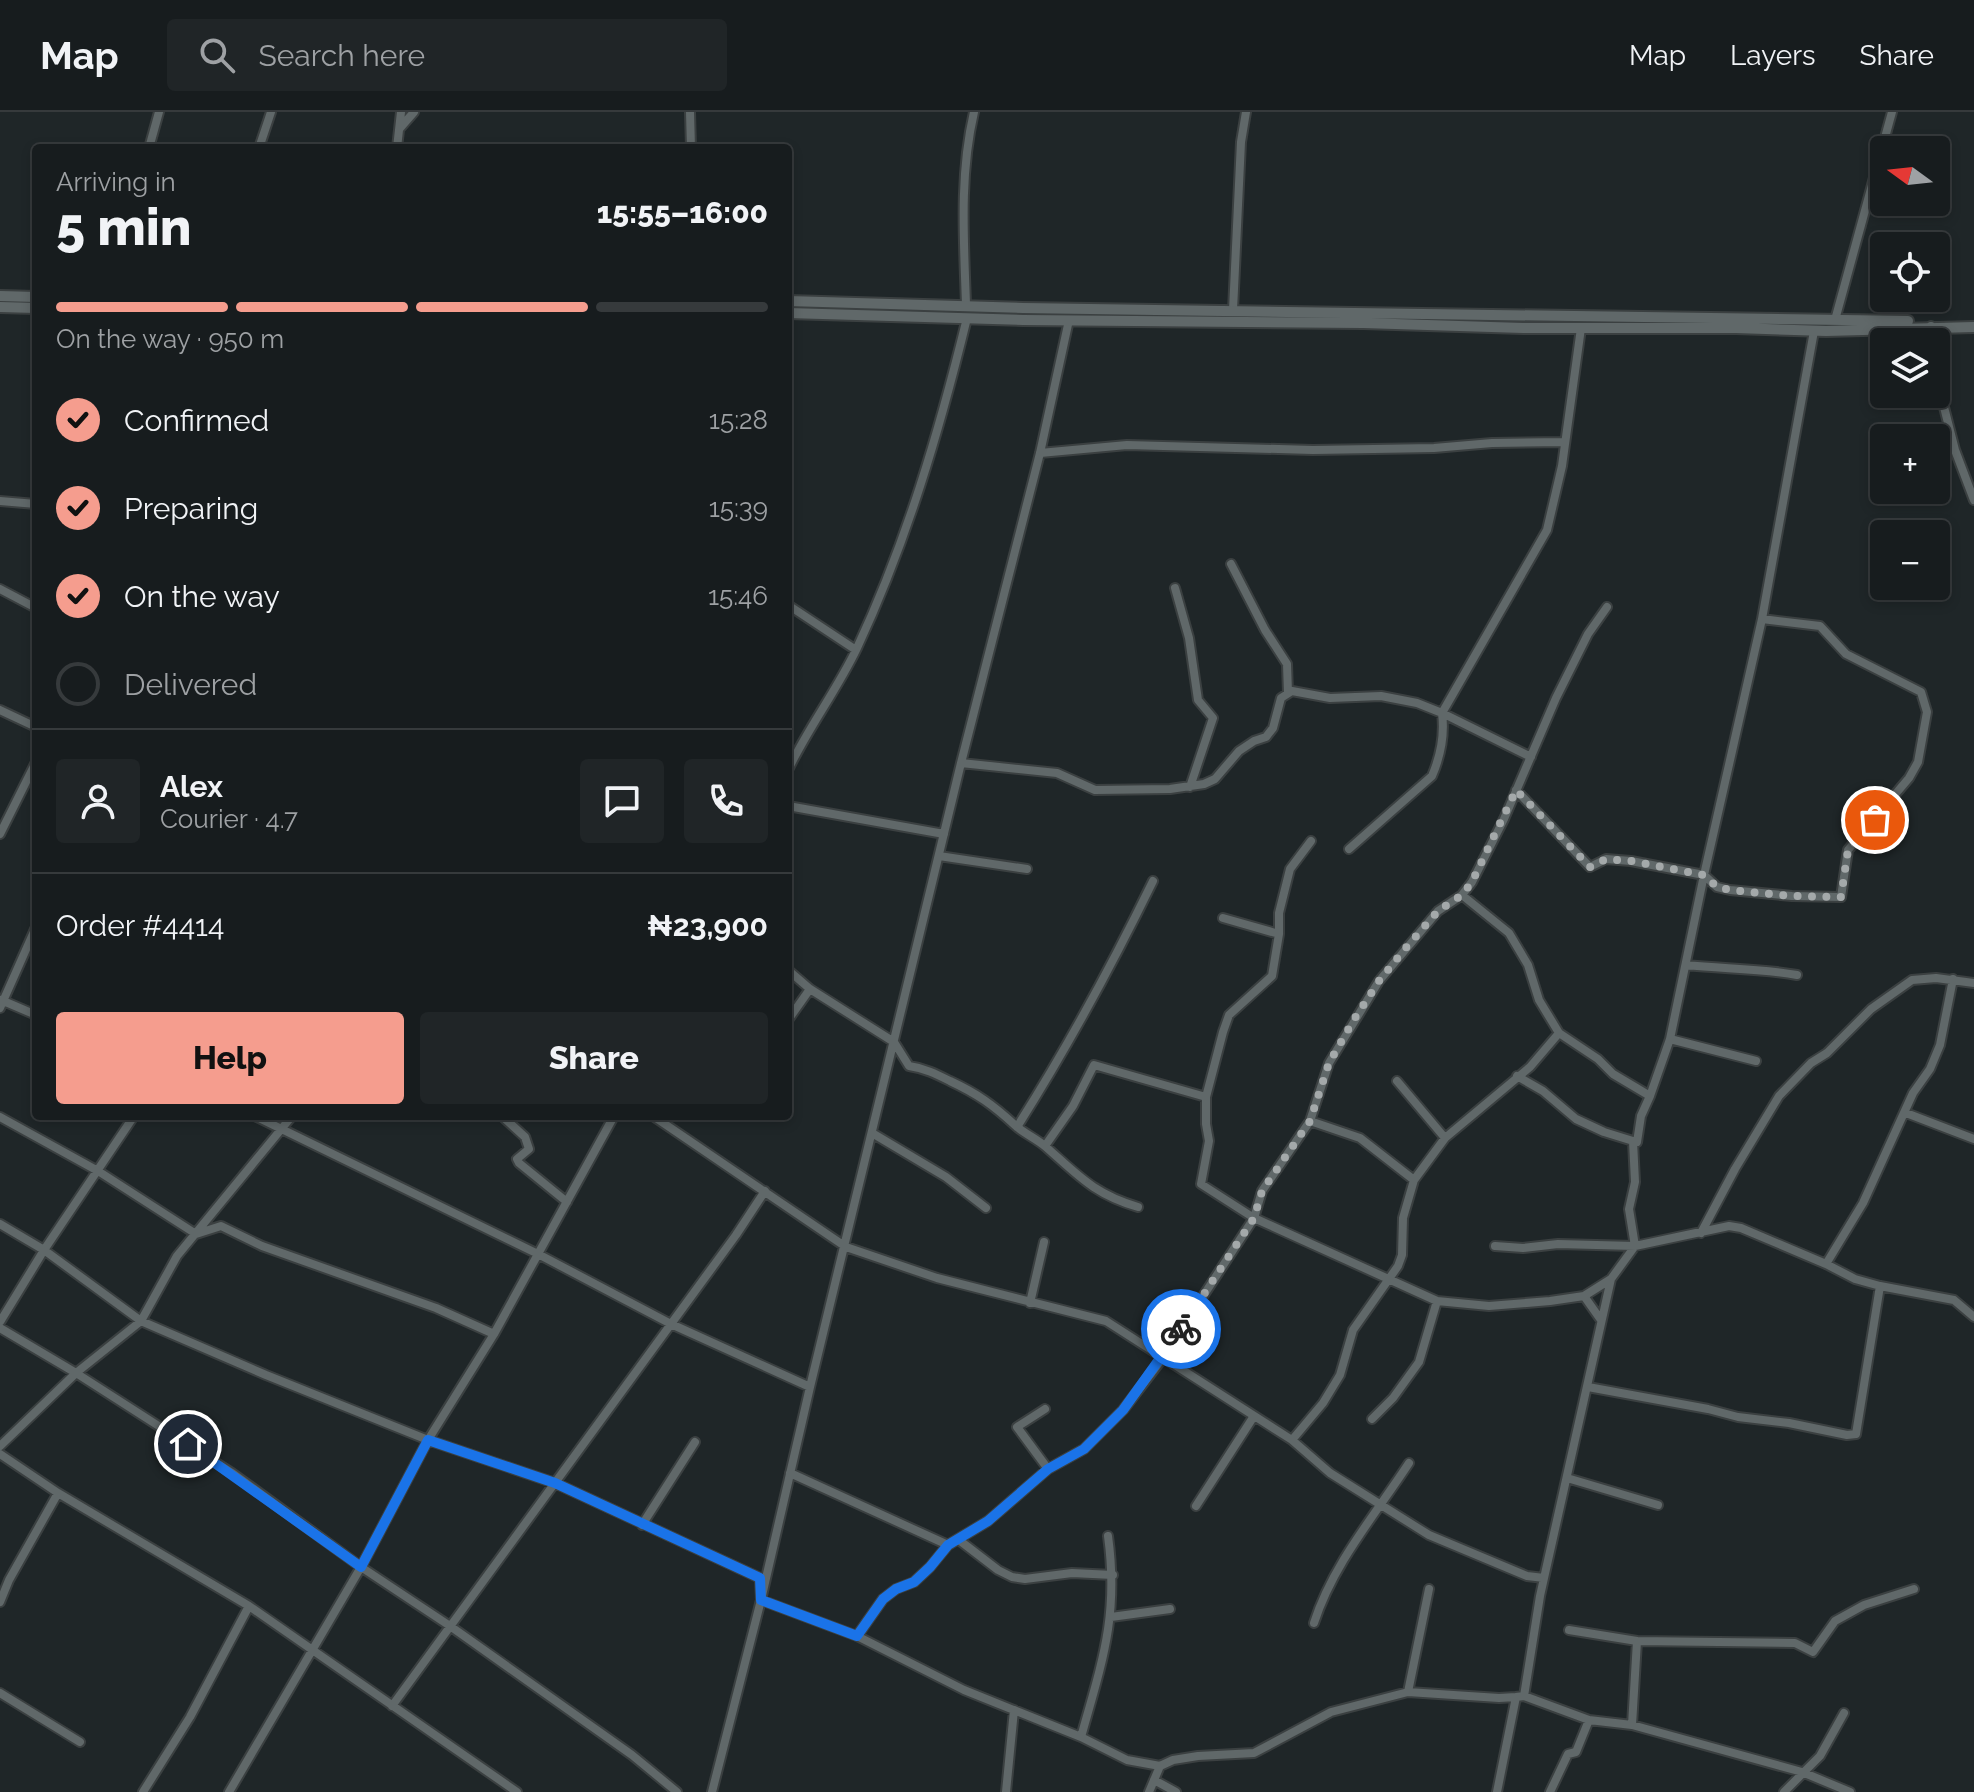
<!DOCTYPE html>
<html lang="en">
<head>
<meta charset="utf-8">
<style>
	body { margin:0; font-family:Raleway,sans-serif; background:#202527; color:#f1f3f6; height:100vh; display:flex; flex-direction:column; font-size:30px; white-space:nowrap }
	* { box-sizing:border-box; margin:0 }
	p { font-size:26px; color:#9ea1a4 }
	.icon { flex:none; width:44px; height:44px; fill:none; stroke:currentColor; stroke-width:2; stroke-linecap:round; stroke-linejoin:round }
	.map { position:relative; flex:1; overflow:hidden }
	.drawer { position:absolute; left:32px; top:32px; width:760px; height:976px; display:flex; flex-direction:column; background:#171c1e; border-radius:8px; box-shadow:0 4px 12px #0003,0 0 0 2px #363a3c }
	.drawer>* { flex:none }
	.needle { width:52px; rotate:285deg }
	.buttons { position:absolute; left:1870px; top:24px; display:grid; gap:16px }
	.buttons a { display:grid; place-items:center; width:80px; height:80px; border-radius:8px; background:#171c1e; box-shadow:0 4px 12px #0003,0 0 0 2px #363a3c; font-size:40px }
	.pin { position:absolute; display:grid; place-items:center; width:68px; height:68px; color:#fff; margin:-34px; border:4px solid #fff; border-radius:50%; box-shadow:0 2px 8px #0007 }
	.courier { position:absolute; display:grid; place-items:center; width:80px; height:80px; margin:-40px; border:6px solid #1a73e8; border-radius:50%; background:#fff; color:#222; box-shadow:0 2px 10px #0007 }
	.summary em { font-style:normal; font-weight:800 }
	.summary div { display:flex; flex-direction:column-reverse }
	.summary { display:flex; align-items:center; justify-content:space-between; height:136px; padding:0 24px }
	h1 { font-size:52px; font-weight:800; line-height:60px }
	.bar { display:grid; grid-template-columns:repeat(4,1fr); gap:12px 8px; align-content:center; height:96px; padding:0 24px }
	.bar i { height:10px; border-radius:6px; background:#363a3c }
	.bar .active { background:#f59d8e }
	.bar p { grid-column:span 4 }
	.line { display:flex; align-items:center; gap:20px; padding:0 24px; border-top:2px solid #363a3c }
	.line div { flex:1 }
	.round { display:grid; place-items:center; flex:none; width:84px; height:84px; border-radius:8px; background:#202527 }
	ol { padding:0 24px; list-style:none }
	li { display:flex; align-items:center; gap:24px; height:88px }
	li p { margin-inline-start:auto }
	li .icon { padding:8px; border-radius:50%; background:#f59d8e; color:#111; stroke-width:4 }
	li:last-child { color:#9ea1a4 }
	li i { width:44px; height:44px; border:4px solid #363a3c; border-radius:50% }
	.cta { display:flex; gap:16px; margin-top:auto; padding:16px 24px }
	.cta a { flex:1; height:92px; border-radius:8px; background:#f59d8e; color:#111; font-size:32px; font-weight:800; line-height:92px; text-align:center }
	.cta a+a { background:#202527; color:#f1f3f6 }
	header { display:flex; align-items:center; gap:48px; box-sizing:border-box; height:112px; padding:0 40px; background:#171c1e; border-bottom:2px solid #363a3c }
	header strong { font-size:38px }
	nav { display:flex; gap:44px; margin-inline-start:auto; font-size:28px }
	.search { width:560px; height:72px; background:#202527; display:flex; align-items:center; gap:20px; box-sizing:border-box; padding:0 28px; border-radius:8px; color:#9ea1a4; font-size:30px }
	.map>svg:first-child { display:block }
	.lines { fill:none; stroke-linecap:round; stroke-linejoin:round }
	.minor-casing { stroke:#3b4041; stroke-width:12 }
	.tertiary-casing { stroke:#3b4041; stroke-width:14 }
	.minor { stroke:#606869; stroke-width:8 }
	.tertiary { stroke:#606869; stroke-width:10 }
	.done { stroke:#a4a9aa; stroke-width:8; stroke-dasharray:0 14.4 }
	.route { stroke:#1a73e8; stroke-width:10 }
</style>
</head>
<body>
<header>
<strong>Map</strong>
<div class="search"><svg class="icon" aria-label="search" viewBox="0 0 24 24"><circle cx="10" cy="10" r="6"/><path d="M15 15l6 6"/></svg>Search here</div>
<nav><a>Map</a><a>Layers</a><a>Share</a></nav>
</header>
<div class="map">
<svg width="1974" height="1680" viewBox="0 0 1974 1680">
	<rect width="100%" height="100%" fill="#1f2628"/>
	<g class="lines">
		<!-- minor casing -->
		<g class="minor-casing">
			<path id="minor" d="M 690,0 L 691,36
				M 400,16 L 414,0
				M 149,36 L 159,0
				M 259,36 L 271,0
				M 397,36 L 401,0
				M 966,193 C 964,129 959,64 974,0
				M 1233,198 L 1241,30 L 1246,0
				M 1835,208 L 1892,0
				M 1931,230 L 1931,214
				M 1936,264 L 1955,338 L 1974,388
				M 1040,341 L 1127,333 L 1313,338 L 1434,336 L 1492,331 L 1564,330
				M 0,389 L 36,392
				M 1231,452 L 1265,518 L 1287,552 L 1288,581
				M 1175,476 L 1189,526 L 1198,588 L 1213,606 L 1190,675
				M 0,477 L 36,496
				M 788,493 L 856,538
				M 0,598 L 36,615
				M 961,651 L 1057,661 L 1095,678 L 1170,677 L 1204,672 L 1215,667 L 1239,639 L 1254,629 L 1266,625 L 1273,616 L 1281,586 L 1292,579 L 1330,586 L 1381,584 L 1417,591 L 1442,601 L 1531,645
				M 788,658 C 808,616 837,578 857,536 C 907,429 939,320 967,206
				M 1516,678 L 1590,755 L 1606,747 L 1631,749 L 1704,763 L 1717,775 L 1730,778 L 1792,784 L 1841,785 L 1848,738 L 1909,666 L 1918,650 L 1927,600 L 1921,580 L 1846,542 L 1820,514 L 1762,507
				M 788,694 L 944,722
				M 0,722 L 36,650
				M 1311,729 L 1290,757 L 1279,801 L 1279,822 L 1272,864 L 1229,903 L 1223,920 L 1206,985 L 1206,1012 L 1209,1029 L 1201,1072 L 1254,1106 L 1437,1189 L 1489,1194 L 1550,1189 L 1584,1184 L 1611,1167
				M 1349,737 L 1432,664 C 1441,643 1445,624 1442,601 L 1547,418 L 1562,354 L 1581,216
				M 939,744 L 1027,757
				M 1462,783 L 1509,821 L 1528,853 L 1539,888 L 1559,921 L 1598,947 L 1613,962 L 1650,984
				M 1223,806 L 1279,822
				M 1686,853 C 1723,857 1760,856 1797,863
				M 788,858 L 810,877 L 894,930 L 909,954 C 924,956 936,962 950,969 C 978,982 993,993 1016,1014 C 1025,1022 1037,1027 1046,1035 C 1079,1064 1094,1082 1138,1095
				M 1,888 L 36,903
				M 0,896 L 36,815
				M 788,908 L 810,877
				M 1670,927 L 1756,949
				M 1517,964 L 1543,979 L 1576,1007 L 1604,1020 L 1633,1029
				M 1397,969 L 1445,1026
				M 1906,1001 L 1974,1027
				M 255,1004 L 538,1142 L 671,1212 L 810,1275
				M 502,1004 L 525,1025 L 529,1037 L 517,1047 L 519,1051 L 567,1090
				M 653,1004 L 846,1135 L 937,1166 L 1106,1209 L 1292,1328 L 1330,1361 L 1429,1423 L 1527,1464 L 1544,1466
				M 0,1005 L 98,1059 L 196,1122 L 221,1114 L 262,1134 L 436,1196 L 494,1222
				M 1310,1009 L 1360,1026 L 1414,1068
				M 1017,1015 C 1067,936 1112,853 1153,769
				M 872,1021 L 946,1065 L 986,1096
				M 1045,1034 L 1073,994 L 1094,953 L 1206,985
				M 0,1112 L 44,1138 L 141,1209 L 266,1263 L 428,1328 L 555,1371 L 760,1466 L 761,1488 L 857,1524 L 964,1578 L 1081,1625 L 1127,1648 L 1160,1654 L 1173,1648 L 1198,1644 L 1254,1641 L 1331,1600 L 1408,1580 L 1499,1586 L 1516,1585
				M 1701,1121 L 1735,1057 L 1779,984 L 1811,951 L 1827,941 L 1871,897 L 1912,868 L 1936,866 L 1974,871
				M 1495,1134 L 1523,1136 L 1558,1132 L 1635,1134 L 1729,1114 L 1741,1116 L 1826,1152 L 1855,1167 L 1880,1174 L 1954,1188 L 1974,1205
				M 1826,1152 L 1863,1091 L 1913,981 L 1930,957 L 1940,933 L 1953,867
				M 1584,1184 L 1601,1208
				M 1030,1191 L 1044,1130
				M 0,1210 L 44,1138 L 134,1004
				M 0,1216 L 76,1261 L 232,1361 L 361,1455 L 450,1514 L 632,1643 L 677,1680
				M 1588,1275 L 1708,1297 L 1738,1305 L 1789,1311 L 1847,1323 L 1856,1322 L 1880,1174
				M 1045,1297 L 1017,1315 L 1048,1357
				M 1372,1307 L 1393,1286 L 1419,1250 L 1437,1189
				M 1292,1328 L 1323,1291 L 1340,1263 L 1353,1218 L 1398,1154 L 1402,1143 L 1403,1106 L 1414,1068 L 1445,1026 L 1530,955 L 1559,921
				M 0,1334 L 76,1261 L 141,1209 L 177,1144 L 292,1004
				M 0,1342 L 58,1381 L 249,1494 L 517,1680
				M 790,1361 L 948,1433
				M 1567,1366 L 1658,1393
				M 1196,1394 L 1254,1304
				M 642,1413 L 695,1330
				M 959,1428 L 998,1458 L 1012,1465 L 1025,1467 L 1072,1461 L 1113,1463
				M 0,1490 L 9,1468 L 58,1381
				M 1111,1505 L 1170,1497
				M 1314,1511 C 1333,1452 1375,1403 1409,1351
				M 1569,1518 L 1637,1529
				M 857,1524 L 883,1487 L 896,1477 L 914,1470 L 930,1455 L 948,1433 L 988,1409 L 1048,1357 L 1084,1337 L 1123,1298 L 1162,1247 L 1254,1106 L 1262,1079 L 1310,1009 L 1329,951 L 1379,869 L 1438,799 L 1462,783 L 1472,770 L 1504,707 L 1556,586 L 1588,522 L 1607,495
				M 1408,1580 L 1429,1477
				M 0,1581 L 80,1630
				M 1524,1584 L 1589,1608 L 1632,1613 L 1802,1660 L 1850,1680
				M 392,1594 L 736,1123 L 765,1079
				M 1632,1613 L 1637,1529 L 1795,1531 L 1813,1540 L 1835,1509 L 1864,1493 L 1914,1477
				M 1081,1625 C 1102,1550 1119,1504 1108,1424
				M 1154,1668 L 1176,1680
				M 143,1680 L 190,1605 L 249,1494
				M 229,1680 L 361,1455 L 428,1328 L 494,1222 L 614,1004
				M 712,1680 L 761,1488 L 810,1275 L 961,651 L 1040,341 L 1069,208
				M 1006,1680 L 1014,1598
				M 1149,1680 L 1160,1654
				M 1497,1680 L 1516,1585 L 1524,1584 L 1540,1484 L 1611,1167 L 1635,1134 L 1629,1097 L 1635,1070 L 1633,1029 L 1637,1030 L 1641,1004 L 1650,984 L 1670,927 L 1704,763 L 1762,507 L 1814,219
				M 1550,1680 L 1568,1642 L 1576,1640 L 1589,1608
				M 1784,1680 L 1820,1644 L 1844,1601"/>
		</g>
		<!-- tertiary casing -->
		<g class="tertiary-casing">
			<path id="tertiary" d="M 0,184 L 36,185
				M 788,189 L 1023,196 L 1908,209
				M 0,195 L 36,196
				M 788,201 L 1023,208 L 1363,211 L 1523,216 L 1736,216 L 1826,219 L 1974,215"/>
		</g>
		<!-- minor -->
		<use href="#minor" class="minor"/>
		<!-- tertiary -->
		<use href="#tertiary" class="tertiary"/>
	</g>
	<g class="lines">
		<!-- done -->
		<path class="done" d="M 1181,1217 L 1254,1106 L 1262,1079 L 1310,1009 L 1329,951 L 1353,909 L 1379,869 L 1404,838 L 1438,799 L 1462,783 L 1472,770 L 1516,678 L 1590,755 L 1606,747 L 1631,749 L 1704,763 L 1717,775 L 1730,778 L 1792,784 L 1841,785 L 1848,738 L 1875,708"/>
		<!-- route -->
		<path class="route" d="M 188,1332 L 361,1455 L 428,1328 L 555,1371 L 760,1466 L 761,1488 L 857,1524 L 883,1487 L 896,1477 L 914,1470 L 930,1455 L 948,1433 L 988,1409 L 1048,1357 L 1084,1337 L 1123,1298 L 1181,1217"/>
	</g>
</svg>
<div class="buttons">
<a><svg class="needle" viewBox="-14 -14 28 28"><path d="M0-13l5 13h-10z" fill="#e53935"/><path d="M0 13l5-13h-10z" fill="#9ea1a4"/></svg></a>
<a><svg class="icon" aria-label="locate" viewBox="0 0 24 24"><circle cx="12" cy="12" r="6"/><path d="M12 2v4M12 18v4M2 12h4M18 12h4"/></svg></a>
<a><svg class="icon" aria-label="layers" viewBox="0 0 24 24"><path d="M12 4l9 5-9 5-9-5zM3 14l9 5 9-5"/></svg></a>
<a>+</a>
<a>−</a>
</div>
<div class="pin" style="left:1875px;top:708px;background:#ea580c"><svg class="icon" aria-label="bag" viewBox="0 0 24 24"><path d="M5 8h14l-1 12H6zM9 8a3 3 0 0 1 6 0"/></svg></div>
<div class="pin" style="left:188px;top:1332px;background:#1f2937"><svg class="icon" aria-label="home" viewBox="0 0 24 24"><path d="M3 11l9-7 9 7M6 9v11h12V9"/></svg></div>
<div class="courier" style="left:1181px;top:1217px"><svg class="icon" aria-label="bike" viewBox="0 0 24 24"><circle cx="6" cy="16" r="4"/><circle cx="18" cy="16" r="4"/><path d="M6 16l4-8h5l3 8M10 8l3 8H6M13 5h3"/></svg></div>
<section class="drawer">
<div class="summary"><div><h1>5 min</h1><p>Arriving in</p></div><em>15:55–16:00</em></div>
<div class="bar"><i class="active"></i><i class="active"></i><i class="active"></i><i></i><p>On the way · 950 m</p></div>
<ol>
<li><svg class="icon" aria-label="check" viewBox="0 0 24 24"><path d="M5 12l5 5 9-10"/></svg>Confirmed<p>15:28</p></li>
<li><svg class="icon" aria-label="check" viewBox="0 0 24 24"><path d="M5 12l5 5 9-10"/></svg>Preparing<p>15:39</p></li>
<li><svg class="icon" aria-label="check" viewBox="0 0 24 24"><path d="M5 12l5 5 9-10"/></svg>On the way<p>15:46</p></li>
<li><i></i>Delivered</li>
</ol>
<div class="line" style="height:144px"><a class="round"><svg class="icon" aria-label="person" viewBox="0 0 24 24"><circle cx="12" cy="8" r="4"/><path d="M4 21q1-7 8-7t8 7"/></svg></a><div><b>Alex</b><p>Courier · 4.7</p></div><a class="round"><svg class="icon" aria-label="chat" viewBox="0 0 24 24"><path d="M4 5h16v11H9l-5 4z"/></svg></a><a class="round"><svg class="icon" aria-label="phone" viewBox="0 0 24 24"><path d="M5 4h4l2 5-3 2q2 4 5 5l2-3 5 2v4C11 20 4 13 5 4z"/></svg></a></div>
<div class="line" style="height:104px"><div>Order #4414</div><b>₦23,900</b></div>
<div class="cta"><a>Help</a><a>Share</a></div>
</section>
</div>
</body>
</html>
